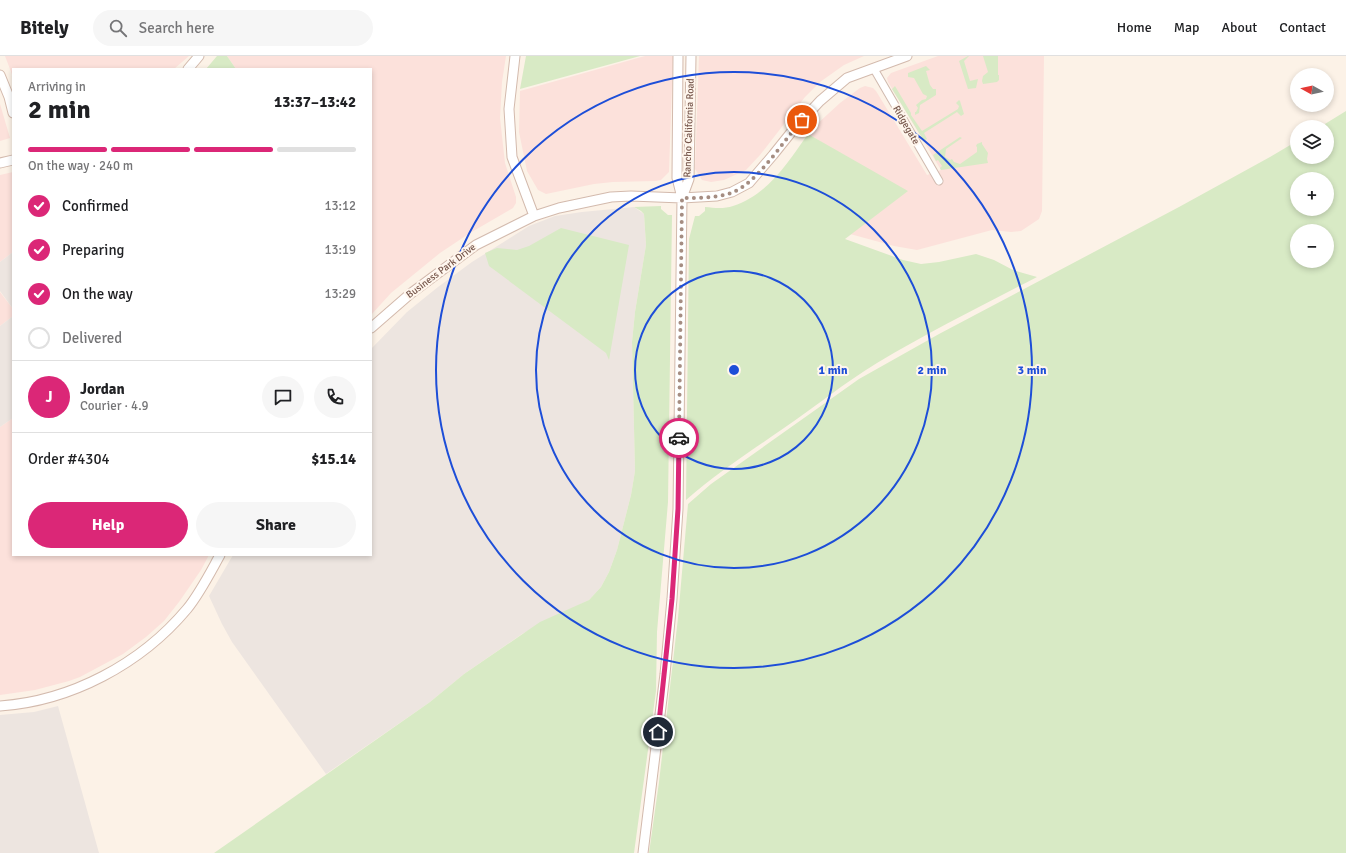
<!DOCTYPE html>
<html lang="en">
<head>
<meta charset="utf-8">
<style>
	body { margin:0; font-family:Signika,sans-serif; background:#f6f6f6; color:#202124; height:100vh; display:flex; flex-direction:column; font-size:15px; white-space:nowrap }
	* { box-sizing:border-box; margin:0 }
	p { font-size:13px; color:#757577 }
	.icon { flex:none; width:22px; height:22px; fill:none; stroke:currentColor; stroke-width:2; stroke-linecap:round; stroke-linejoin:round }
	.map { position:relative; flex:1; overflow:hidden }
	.sheet { position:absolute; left:12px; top:12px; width:360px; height:488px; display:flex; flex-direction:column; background:#fff; border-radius:0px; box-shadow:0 2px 6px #0003 }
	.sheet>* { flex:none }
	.needle { width:26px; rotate:278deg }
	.tools { position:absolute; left:1290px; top:12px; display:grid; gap:8px }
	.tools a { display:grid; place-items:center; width:44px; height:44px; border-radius:50%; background:#fff; box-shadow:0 2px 6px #0003; font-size:20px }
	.pin { position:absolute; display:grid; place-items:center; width:34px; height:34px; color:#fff; margin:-17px; border:2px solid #fff; border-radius:50%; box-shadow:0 1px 4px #0007 }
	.courier { position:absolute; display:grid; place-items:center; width:40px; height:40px; margin:-20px; border:3px solid #db2777; border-radius:50%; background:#fff; color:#222; box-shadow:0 1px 5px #0007 }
	.head em { font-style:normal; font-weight:700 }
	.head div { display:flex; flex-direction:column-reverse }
	.head { display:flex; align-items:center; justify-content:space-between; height:68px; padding:0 16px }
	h1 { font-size:26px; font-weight:700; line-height:30px }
	.bar { display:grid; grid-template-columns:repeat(4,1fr); gap:6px 4px; align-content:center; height:48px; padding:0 16px }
	.bar i { height:5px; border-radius:3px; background:#e0e0e0 }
	.bar .active { background:#db2777 }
	.bar p { grid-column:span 4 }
	.line { display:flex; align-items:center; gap:10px; padding:0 16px; border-top:1px solid #e0e0e0 }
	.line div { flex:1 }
	.round { display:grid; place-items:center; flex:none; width:42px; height:42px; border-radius:21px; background:#f6f6f6 }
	ol { padding:0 16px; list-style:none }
	li { display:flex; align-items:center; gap:12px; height:44px }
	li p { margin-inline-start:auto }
	li .icon { padding:4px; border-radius:50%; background:#db2777; color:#fff; stroke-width:4 }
	li:last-child { color:#757577 }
	li i { width:22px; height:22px; border:2px solid #e0e0e0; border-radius:50% }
	.cta { display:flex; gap:8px; margin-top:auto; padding:8px 16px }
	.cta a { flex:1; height:46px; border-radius:24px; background:#db2777; color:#fff; font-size:16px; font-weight:700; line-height:46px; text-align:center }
	.cta a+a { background:#f6f6f6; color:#202124 }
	header { display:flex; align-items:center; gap:24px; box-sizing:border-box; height:56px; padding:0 20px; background:#fff; border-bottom:1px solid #e0e0e0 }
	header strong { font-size:19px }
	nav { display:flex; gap:22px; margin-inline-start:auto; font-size:14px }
	.search { width:280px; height:36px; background:#f6f6f6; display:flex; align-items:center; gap:10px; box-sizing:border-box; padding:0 14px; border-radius:22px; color:#757577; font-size:15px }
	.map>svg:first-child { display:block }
	.commercial { fill:#fce1db }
	.industrial { fill:#ede5e0 }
	.green { fill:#d8eac5; fill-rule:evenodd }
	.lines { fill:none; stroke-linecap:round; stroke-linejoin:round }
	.street-casing { stroke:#d0baaf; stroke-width:9 }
	.secondary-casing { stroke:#d3baad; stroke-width:11 }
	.street { stroke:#fff; stroke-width:7 }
	.secondary { stroke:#fff; stroke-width:9 }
	.done { stroke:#a58d82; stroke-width:4; stroke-dasharray:0 7.2 }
	.route { stroke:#db2777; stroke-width:5 }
	.ring { fill:none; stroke:#1d4ed8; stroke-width:2 }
	.labels { text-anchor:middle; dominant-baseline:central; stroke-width:4; stroke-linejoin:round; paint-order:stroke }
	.street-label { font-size:10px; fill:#76564b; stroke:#fff6ed }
	.centre { fill:#1d4ed8; stroke:#fff6ed; stroke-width:2 }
	.ring-label { font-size:12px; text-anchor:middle; font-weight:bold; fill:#1d4ed8; stroke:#fff6ed; stroke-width:4; stroke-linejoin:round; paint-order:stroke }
</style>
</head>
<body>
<header>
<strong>Bitely</strong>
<div class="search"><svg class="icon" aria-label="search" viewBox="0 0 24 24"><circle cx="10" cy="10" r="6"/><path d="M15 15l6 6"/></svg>Search here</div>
<nav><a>Home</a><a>Map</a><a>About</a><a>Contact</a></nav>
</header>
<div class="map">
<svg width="1346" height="797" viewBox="0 0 1346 797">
	<rect width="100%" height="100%" fill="#fcf2e7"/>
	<!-- commercial -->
	<path class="commercial" d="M 5,0 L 189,0 L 174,13 L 13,13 L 13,21 Z
		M 227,0 L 506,0 L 502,26 L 500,62 L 505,107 L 516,141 L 516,147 L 513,152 L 470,177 L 440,197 L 391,237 L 371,259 L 371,13 L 236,13 Z
		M 645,0 L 673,0 L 669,116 L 661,124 L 656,125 L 613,126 L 594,128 L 546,138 L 538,134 L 527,115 L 519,76 L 520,35 Z
		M 699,0 L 864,0 L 844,9 L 820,26 L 805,41 L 760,99 L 746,114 L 724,124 L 711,126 L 702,124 L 695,113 Z
		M 938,0 L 1044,0 L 1042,155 L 1039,163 L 1021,175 L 1011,176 L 992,174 L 917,194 L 894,190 L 850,178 L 823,87 L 808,78 L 816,69 L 840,47 L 860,32 L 865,30 L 873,32 L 876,35 L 927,119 L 941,114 L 888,26 L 887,22 L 891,17 Z
		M 0,48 L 10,82 L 0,85 Z
		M 13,116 L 13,196 L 0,206 L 0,119 Z
		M 0,236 L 13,253 L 13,260 L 0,270 Z
		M 13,362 L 13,499 L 209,499 L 201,514 L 179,546 L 164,565 L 146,581 L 123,598 L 80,621 L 69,625 L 35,634 L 0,639 L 0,371 Z"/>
	<!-- industrial -->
	<path class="industrial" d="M 634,151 L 644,158 L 646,189 L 635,256 L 632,286 L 635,415 L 631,439 L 617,494 L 609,516 L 601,531 L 589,544 L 522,578 L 464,618 L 430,646 L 326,718 L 232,586 L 222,568 L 209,540 L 233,499 L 371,499 L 371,293 L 407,256 L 438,231 L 472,206 L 529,170 L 555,160 L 582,156 Z
		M 13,196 L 13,253 L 0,235 L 0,206 Z
		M 13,260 L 13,362 L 0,371 L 0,270 Z
		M 58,650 L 99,797 L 0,797 L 0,659 L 34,656 Z"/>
	<!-- green -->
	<path class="green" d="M 217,0 L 227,0 L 236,13 L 206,13 Z
		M 526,0 L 640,0 L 520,33 Z
		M 968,0 L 969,0 L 964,5 L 970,25 L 978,23 L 976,32 L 968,33 L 959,5 Z
		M 983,0 L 998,0 L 998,19 L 999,19 L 999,24 L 997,26 L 983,28 L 982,25 L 983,20 L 988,16 Z
		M 926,10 L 930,14 L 926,15 L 930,29 L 933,33 L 936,33 L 936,39 L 920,49 L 919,57 L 915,59 L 915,56 L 916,56 L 918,52 L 916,49 L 922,44 L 926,43 L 927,40 L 923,38 L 914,22 L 908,21 L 908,17 Z
		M 895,30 L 911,57 L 911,59 L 922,75 L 958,53 L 959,50 L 956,47 L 959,44 L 960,45 L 964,58 L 961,60 L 957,56 L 924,77 L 927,83 L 924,85 L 892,33 Z
		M 1346,55 L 1346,797 L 649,797 L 659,726 L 678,562 L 688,448 L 711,428 L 859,323 L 939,278 L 1179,151 L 1270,101 L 1297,85 L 1297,101 L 1327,101 L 1327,71 L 1320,71 ZM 1297,123 L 1327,123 L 1327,153 L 1297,153 ZM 1297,175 L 1327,175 L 1327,205 L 1297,205 Z
		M 808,78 L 908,135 L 845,183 L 903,204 L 921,208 L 939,206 L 976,198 L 994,204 L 1013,214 L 1037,221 C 983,249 929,276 877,307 C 844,327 815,351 784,372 C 751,395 717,417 686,444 L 689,183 L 695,160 L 699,160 L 705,155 L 705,151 C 715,152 724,153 733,150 C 768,139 788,106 808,78 Z
		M 960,81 L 962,82 L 946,93 L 945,101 L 950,104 L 952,103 L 954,106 L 960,108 L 977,96 L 977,91 L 976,90 L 977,88 L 982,86 L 982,88 L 988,97 L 987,103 L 988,107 L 941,114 L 940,112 L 942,110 L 938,104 L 936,105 L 933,99 Z
		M 661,150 L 661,153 L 668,159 L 672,159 L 668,446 L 657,576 L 656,635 L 634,797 L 214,797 L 430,646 L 464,618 L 540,566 L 589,544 L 601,531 L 609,516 L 617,494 L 631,439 L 635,415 L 632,286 L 635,256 L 646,189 L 644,158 L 641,155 L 634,151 Z
		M 561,172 L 629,189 L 609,304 L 606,297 L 489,210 L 485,197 L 497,192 L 517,194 L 529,190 Z"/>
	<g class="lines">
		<!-- street casing -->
		<g class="street-casing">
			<path id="street" d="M 874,13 L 939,125"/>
		</g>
		<!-- secondary casing -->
		<g class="secondary-casing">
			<path id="secondary" d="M 515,0 L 509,53 L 512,101 L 534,160
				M 188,13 L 199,0
				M 0,19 L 9,41 L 13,57
				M 0,107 L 13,104
				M 682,142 L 689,123 L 691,0
				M 371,272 L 410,238 L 476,189 L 534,160 L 559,152 L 611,141 L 631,140 L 682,142 L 717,140 L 732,136 L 749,127 L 773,99 L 793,74 L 820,45 L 847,22 L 907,0
				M 0,650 C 71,645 141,608 187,553 C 200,537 210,517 220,499
				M 643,797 L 665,618 L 672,543 L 678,453 L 682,142 L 677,122 L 678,0"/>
		</g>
		<!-- street -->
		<use href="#street" class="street"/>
		<!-- secondary -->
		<use href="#secondary" class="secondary"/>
	</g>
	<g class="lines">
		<!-- done -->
		<path class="done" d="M 679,382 L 682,142 C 698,142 715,142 731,137 C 757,128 783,85 802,64"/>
		<!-- route -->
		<path class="route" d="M 658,676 L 672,543 L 678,453 L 679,382"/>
	</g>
	<!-- distance rings -->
	<g class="ring">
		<circle cx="734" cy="314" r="99"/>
		<circle cx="734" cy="314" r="198"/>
		<circle cx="734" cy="314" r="298"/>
	</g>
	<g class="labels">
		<!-- street labels -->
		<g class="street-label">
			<text transform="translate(906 69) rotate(60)">Ridgegate</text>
			<text transform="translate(689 72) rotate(-88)">Rancho California Road</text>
			<text transform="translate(441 215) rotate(-37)">Business Park Drive</text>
		</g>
	</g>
	<circle cx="734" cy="314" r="6" class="centre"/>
	<g class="ring-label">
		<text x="833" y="318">1 min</text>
		<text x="932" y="318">2 min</text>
		<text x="1032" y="318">3 min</text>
	</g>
</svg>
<div class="tools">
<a><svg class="needle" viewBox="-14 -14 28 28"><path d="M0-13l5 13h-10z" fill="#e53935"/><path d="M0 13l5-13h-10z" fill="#757577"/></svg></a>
<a><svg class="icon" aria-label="layers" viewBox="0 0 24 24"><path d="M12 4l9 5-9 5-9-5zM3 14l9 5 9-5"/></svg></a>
<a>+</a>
<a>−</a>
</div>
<div class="pin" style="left:802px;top:64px;background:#ea580c"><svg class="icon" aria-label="bag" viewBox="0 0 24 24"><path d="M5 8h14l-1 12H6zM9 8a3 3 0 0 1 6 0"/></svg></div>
<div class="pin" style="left:658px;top:676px;background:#1f2937"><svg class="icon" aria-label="home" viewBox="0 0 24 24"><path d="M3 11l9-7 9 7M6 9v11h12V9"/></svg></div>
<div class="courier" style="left:679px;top:382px"><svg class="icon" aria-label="car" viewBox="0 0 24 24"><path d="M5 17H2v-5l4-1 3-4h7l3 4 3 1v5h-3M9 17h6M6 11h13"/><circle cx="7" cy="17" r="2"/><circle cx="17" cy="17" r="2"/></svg></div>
<section class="sheet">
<div class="head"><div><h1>2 min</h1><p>Arriving in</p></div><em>13:37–13:42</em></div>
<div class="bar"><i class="active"></i><i class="active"></i><i class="active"></i><i></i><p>On the way · 240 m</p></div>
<ol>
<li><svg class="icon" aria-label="check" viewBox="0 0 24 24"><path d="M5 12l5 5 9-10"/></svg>Confirmed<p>13:12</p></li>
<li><svg class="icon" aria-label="check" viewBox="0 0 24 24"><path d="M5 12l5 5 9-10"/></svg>Preparing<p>13:19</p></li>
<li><svg class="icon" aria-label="check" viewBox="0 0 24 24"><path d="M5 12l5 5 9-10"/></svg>On the way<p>13:29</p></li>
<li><i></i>Delivered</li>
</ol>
<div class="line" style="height:72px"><b class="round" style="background:#db2777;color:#fff">J</b><div><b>Jordan</b><p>Courier · 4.9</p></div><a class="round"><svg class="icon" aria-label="chat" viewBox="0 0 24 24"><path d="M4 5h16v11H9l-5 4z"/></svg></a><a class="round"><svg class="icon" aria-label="phone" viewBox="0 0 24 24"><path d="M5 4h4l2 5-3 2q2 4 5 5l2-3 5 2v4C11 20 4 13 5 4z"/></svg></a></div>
<div class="line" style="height:52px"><div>Order #4304</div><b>$15.14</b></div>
<div class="cta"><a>Help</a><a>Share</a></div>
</section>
</div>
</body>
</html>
